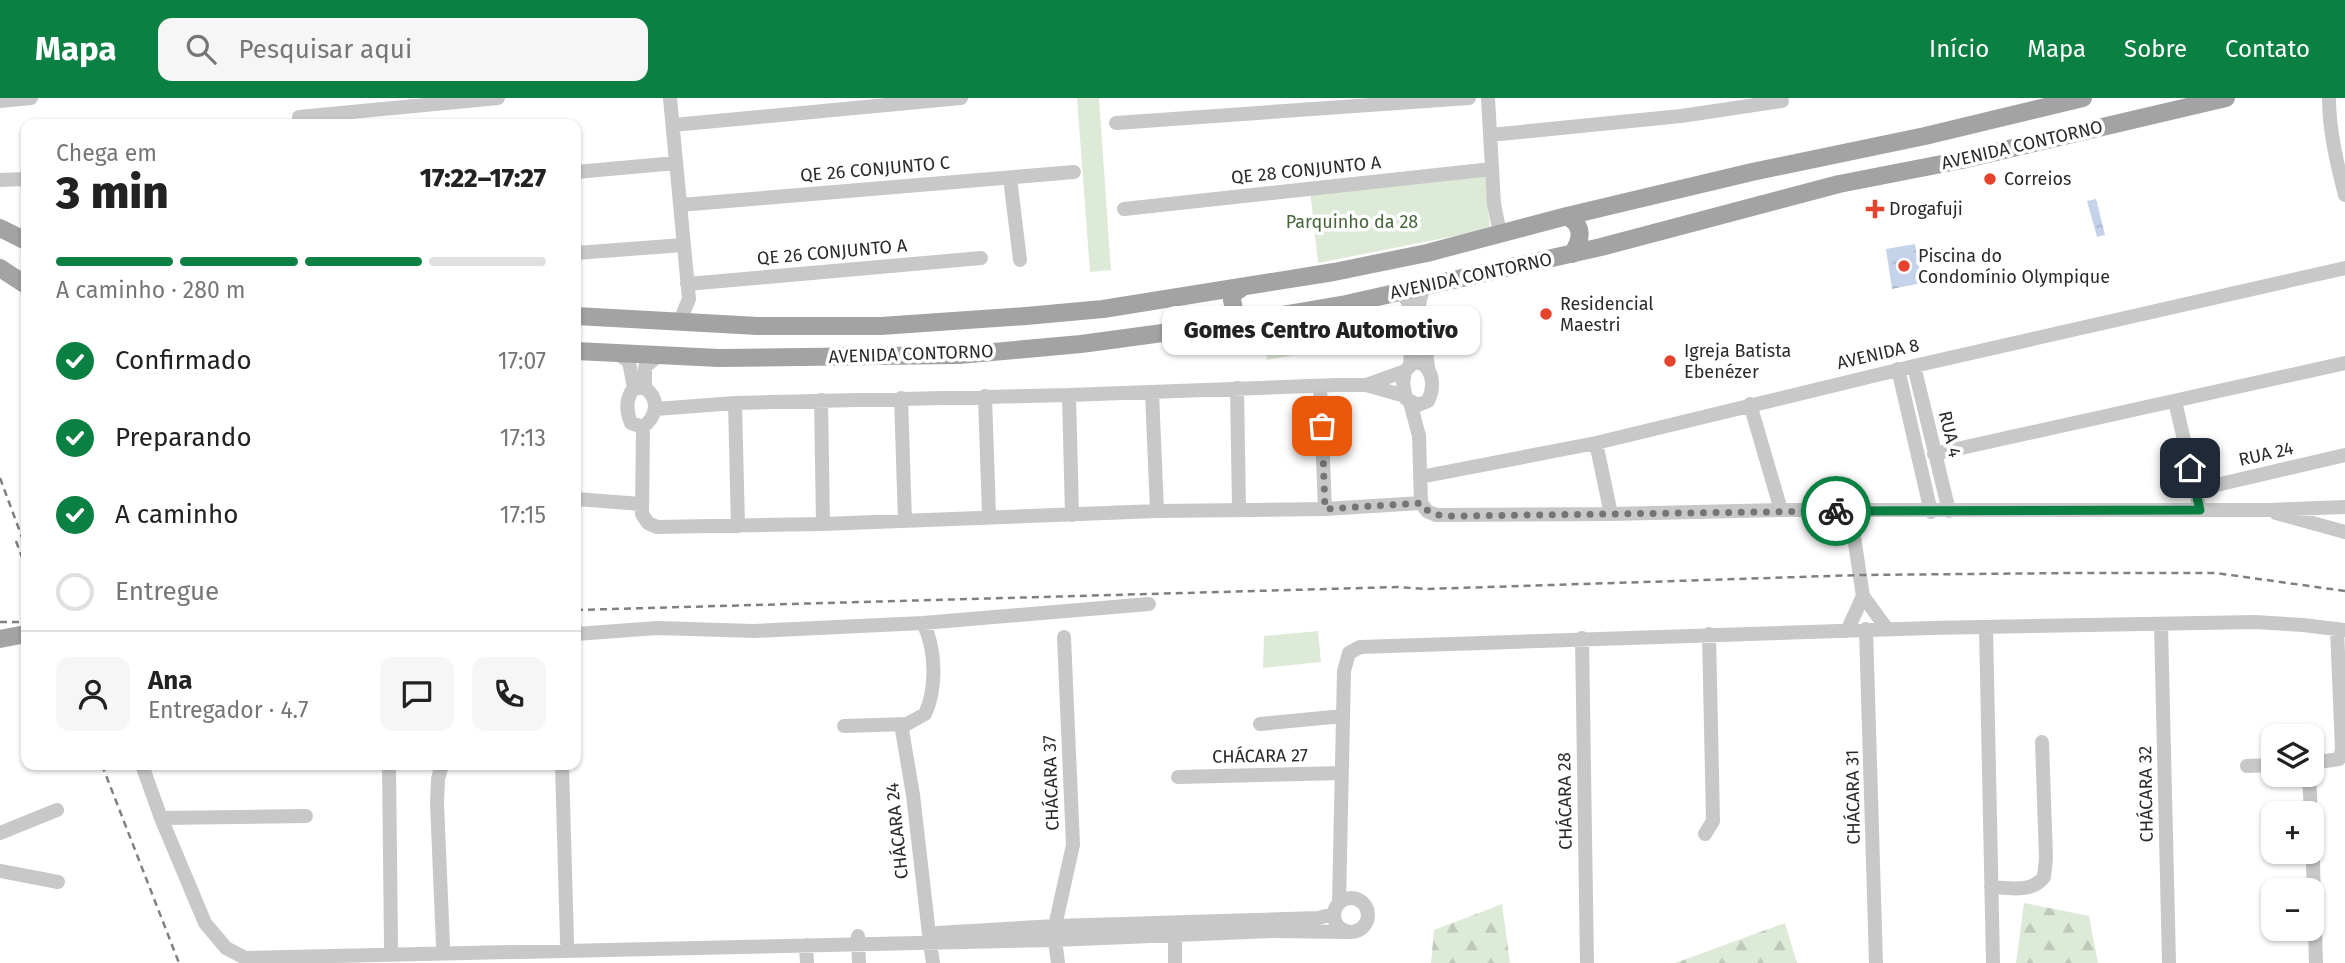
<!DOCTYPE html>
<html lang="pt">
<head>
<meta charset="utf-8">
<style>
	body { margin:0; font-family:"Fira Sans",sans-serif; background:#f6f6f6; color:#222; height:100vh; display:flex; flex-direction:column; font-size:26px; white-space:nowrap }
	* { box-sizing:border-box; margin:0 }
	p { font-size:23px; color:#767676 }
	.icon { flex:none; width:38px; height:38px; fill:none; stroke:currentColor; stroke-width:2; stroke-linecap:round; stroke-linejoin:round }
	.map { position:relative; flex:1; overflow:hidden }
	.sheet { position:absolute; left:21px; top:21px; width:560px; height:651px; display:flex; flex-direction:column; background:#fff; border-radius:14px; box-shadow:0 2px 5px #0004 }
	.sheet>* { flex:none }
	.buttons { position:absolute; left:2261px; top:626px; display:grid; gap:14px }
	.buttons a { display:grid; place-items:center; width:63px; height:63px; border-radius:14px; background:#fff; box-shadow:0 2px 5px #0004; font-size:35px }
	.pin { position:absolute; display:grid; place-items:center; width:60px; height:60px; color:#fff; margin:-30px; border-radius:14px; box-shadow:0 4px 10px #0006 }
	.courier { position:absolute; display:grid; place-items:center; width:70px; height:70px; margin:-35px; border:5px solid #0b8043; border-radius:50%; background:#fff; color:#222; box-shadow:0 2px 9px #0007 }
	.bubble { position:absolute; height:49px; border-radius:14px; background:#fff; box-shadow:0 2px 5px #0004; font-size:23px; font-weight:800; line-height:49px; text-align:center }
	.overview em { font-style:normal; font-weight:800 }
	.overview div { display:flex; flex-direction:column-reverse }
	.overview { display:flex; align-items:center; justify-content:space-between; height:119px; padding:0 35px }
	h1 { font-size:46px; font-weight:800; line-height:52px }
	.bar { display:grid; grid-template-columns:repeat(4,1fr); gap:10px 7px; align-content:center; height:84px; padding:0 35px }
	.bar i { height:9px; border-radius:5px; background:#e0e0e0 }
	.bar .selected { background:#0b8043 }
	.bar p { grid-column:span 4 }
	.line { display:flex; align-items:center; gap:18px; padding:0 35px; border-top:2px solid #e0e0e0 }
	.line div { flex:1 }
	.round { display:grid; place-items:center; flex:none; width:74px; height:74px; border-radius:14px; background:#f6f6f6 }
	ol { padding:0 35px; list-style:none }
	li { display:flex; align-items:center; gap:21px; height:77px }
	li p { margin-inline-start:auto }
	li .icon { padding:7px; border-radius:50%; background:#0b8043; color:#fff; stroke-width:4 }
	li:last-child { color:#767676 }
	li i { width:38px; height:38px; border:4px solid #e0e0e0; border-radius:50% }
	header { display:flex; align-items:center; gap:42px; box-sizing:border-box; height:98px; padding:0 35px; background:#0b8043; color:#fff }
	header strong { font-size:33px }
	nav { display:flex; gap:38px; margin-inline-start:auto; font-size:24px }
	.search { width:490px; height:63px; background:#f6f6f6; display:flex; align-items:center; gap:18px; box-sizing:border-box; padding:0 24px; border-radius:14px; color:#767676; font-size:26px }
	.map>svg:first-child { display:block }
	.green { fill:#deead8 }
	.forest { fill:url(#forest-firs) }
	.water { fill:url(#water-ripples) }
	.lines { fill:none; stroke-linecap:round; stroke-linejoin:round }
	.minor { stroke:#c8c8c8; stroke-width:14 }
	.major { stroke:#a3a3a3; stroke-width:18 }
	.rail { stroke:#808080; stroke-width:2.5; stroke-dasharray:7 5; stroke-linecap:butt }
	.done { stroke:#757575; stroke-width:7; stroke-dasharray:0 12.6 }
	.route { stroke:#0b8043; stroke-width:9 }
	.poi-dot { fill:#e5432b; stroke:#fff; stroke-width:2.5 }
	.labels { text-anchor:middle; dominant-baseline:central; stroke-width:7; stroke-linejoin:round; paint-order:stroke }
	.street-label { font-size:18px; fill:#2b2b2b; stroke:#fff }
	.poi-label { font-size:18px; fill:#2b2b2b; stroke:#fff; text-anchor:start }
	.park-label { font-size:18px; fill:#456639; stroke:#fff }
</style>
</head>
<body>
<header>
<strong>Mapa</strong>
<div class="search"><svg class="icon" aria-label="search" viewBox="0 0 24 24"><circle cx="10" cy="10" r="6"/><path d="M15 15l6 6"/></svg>Pesquisar aqui</div>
<nav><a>Início</a><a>Mapa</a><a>Sobre</a><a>Contato</a></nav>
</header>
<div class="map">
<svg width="2345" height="865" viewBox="0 0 2345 865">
	<defs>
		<pattern id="forest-firs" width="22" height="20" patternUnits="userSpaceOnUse" patternTransform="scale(1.75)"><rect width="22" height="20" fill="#deead8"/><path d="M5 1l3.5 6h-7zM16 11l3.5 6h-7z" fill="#bfc9ba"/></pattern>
		<pattern id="water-ripples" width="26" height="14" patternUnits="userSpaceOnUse" patternTransform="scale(1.75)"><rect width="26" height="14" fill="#c4d3ea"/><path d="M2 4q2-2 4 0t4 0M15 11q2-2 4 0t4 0" fill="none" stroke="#a9b5c9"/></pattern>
	</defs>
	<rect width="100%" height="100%" fill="#fff"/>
	<!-- green -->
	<path class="green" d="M 1077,0 L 1099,0 L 1111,172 L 1090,174 Z
		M 1485,76 L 1490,131 L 1318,165 L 1310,93 Z
		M 1302,232 L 1304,255 L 1267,262 L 1264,238 Z
		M 1318,533 L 1321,564 L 1263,570 L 1264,538 Z"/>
	<!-- forest -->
	<path class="forest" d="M 2024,805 L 2089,818 L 2098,865 L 2016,865 Z
		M 1502,806 L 1510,865 L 1431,865 L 1434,832 Z
		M 1785,825 L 1797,865 L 1675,865 Z"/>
	<!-- water -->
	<path class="water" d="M 2096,101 L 2105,137 L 2097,139 L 2087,103 Z
		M 1915,146 L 1922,185 L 1892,191 L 1886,151 Z"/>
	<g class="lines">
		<!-- minor -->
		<path class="minor" d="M 670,0 L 689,201 L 679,225
			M 1488,0 L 1494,106 L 1500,135
			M 2329,0 C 2329,32 2337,66 2345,97
			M 0,3 L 31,0
			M 299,19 L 498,0
			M 1116,25 L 1469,0
			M 673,27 L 961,0
			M 1490,37 L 1681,18 L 1782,3
			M 576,74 L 676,65
			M 1010,80 L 1020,162
			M 0,82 L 26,81
			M 680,107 L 1074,74
			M 1124,111 L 1492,71
			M 576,155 L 683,147
			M 687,186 L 981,160
			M 1424,187 L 1419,206 L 1428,269
			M 1399,193 C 1420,209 1411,244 1410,267
			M 617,255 L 629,264 L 634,290 C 625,301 626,313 631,325 L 643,329 C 657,318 660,301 645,290 L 634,290
			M 1414,264 C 1434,265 1435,289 1428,303 L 1418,307 L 1406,301 L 1403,285 L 1405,273 Z
			M 1914,268 L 1949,413
			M 1898,271 L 1931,414
			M 1366,287 L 1405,273
			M 1320,288 L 1325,411
			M 645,290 L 645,269 L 659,257
			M 1237,290 L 1239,411
			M 1152,294 L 1157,413
			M 1069,297 L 1072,417
			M 985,298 L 989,418
			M 901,300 L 905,423
			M 821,302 L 823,426
			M 2175,303 L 2200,412
			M 1410,304 L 1419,338 L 1421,405 L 1427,413 L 1436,417 L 1611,416 L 1781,412 L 2268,412 L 2345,409
			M 735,305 L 738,428
			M 1750,306 L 1781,412
			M 656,311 L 735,305 L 1069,297 L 1336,287 L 1366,287 L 1405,298
			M 643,329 L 642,416 L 648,425 L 657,429 L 823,426 L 1157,413 L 1325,411 L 1421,405
			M 1596,345 L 1611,416
			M 1934,356 L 2345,265
			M 1420,379 L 1596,345 L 1914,268 L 2345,170
			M 2195,392 L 2345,357
			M 576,401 L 641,406
			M 1850,413 L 1863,498 L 1887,531
			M 2276,415 L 2345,434
			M 2161,526 L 2169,865
			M 1986,529 L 1993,865
			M 1866,531 L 1876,865
			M 1847,533 L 1863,498
			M 576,536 L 657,530 L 754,533 L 923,525 L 1149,506
			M 1582,540 L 1587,865
			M 901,626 L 913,697 L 929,836
			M 1260,626 L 1343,618
			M 844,628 L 907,626 L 925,616 C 937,591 936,550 923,525
			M 2312,665 L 2339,661 L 2342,652 L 2337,531
			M 142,667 L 161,720 L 205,825 L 226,850 L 245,860 L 1055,842 L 1272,833 L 1347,834
			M 389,667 L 391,848
			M 442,667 L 438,681 L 437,705 L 443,847
			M 562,667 L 567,844
			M 2247,668 L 2273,667
			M 2309,677 L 2311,716
			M 1178,679 L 1342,675
			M 161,720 L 306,718
			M 2312,732 L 2316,865
			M 0,735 L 57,712
			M 1705,736 L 1713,723 L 1709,536
			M 0,773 L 58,784
			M 1991,789 C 2009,790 2032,795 2044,779 L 2046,760 L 2042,644
			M1334 817a17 17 0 1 1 34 0a17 17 0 1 1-34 0Z
			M 1339,805 L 1344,573 L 1349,555 L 1360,549 L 1930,530 L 2255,524 L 2303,527 L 2345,532
			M 1055,828 L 1073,747 L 1064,539
			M 937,835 L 1055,828 L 1318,820 L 1334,816
			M 1175,836 L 1175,865
			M 858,838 L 859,865
			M 1055,842 L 1058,865
			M 930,845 L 933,865
			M 806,847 L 807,865"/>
		<!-- major -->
		<path class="major" d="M 1567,118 C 1584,128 1582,141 1572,156
			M 0,130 L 26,143
			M 0,170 L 26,187
			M 576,218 L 758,228 L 881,228 L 1026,218 L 1103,211 L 1334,174 L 1427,155 L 1567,118 L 1752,74 L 1925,38 L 2083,0
			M 1237,225 L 1232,202 L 1233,196 L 1243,189
			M 576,253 L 719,260 L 959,257 L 1081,246 L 1237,225 L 1346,206 L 1601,149 L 1839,86 L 1962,62 L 2226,0
			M 0,541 L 26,536"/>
		<!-- rail -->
		<path class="rail" d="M 0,380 L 26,450
			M 16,443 L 26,470
			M 576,512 L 1398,489 L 1427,491 L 1861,477 L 2075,475 L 2216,475 L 2345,493
			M 0,524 L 26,524
			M 102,667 L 179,865"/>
	</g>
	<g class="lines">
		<!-- done -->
		<path class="done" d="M 1322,328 L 1325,411 L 1421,405 C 1429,419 1444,418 1458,418 L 1836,413"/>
		<!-- route -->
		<path class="route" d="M 1836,413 L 2200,412 L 2190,370"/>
	</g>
	<!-- markers -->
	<g class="poi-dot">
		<circle cx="1990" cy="81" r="7"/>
		<path d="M1871.5 100.5h7v7h7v7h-7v7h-7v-7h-7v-7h7z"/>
		<circle cx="1904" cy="168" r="7"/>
		<circle cx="1546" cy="216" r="7"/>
		<circle cx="1670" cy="263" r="7"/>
	</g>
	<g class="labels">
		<!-- street labels -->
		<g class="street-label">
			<text transform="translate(2022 47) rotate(-13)">AVENIDA CONTORNO</text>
			<text transform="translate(875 71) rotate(-5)">QE 26 CONJUNTO C</text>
			<text transform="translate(1306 72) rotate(-6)">QE 28 CONJUNTO A</text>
			<text transform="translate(832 154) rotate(-5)">QE 26 CONJUNTO A</text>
			<text transform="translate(1471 178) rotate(-12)">AVENIDA CONTORNO</text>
			<text transform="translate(911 256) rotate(-2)">AVENIDA CONTORNO</text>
			<text transform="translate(1878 256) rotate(-13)">AVENIDA 8</text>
			<text transform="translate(1950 336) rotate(77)">RUA 4</text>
			<text transform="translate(2266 356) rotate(-13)">RUA 24</text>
			<text transform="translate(1260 658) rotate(-1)">CHÁCARA 27</text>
			<text transform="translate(1051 685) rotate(-92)">CHÁCARA 37</text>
			<text transform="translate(2146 696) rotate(-91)">CHÁCARA 32</text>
			<text transform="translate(1853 699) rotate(-91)">CHÁCARA 31</text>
			<text transform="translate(1565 703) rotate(-91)">CHÁCARA 28</text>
			<text transform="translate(897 733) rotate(-96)">CHÁCARA 24</text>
		</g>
		<!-- poi labels -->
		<g class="poi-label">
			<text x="2004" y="81">Correios</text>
			<text x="1889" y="111">Drogafuji</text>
			<text x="1918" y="158">Piscina do<tspan x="1918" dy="21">Condomínio Olympique</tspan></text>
			<text x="1560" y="206">Residencial<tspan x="1560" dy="21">Maestri</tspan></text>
			<text x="1684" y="253">Igreja Batista<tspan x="1684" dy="21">Ebenézer</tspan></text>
		</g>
		<!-- park labels -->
		<g class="park-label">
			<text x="1352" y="124">Parquinho da 28</text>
		</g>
	</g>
</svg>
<div class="buttons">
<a><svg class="icon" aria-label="layers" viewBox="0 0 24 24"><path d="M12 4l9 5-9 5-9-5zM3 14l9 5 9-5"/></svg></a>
<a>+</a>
<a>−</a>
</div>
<div class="pin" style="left:1322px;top:328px;background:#ea580c"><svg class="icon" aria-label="bag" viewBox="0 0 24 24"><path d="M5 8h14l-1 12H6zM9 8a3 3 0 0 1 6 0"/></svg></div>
<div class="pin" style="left:2190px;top:370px;background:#1f2937"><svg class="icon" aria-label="home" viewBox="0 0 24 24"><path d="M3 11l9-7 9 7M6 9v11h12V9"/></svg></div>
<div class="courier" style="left:1836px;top:413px"><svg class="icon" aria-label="bike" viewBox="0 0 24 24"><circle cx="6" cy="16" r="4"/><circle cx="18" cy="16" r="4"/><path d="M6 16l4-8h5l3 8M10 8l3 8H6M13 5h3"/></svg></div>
<div class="bubble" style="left:1162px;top:208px;width:318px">Gomes Centro Automotivo</div>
<section class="sheet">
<div class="overview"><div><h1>3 min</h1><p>Chega em</p></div><em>17:22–17:27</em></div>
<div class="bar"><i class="selected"></i><i class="selected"></i><i class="selected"></i><i></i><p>A caminho · 280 m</p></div>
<ol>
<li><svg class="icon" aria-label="check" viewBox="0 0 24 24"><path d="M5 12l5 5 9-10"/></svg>Confirmado<p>17:07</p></li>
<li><svg class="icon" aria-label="check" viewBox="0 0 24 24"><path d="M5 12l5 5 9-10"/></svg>Preparando<p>17:13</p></li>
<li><svg class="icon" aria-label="check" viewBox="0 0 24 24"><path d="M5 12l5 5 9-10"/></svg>A caminho<p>17:15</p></li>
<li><i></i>Entregue</li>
</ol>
<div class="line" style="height:126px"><a class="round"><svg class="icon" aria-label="person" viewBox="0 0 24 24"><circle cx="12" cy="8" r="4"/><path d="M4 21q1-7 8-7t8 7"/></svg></a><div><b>Ana</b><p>Entregador · 4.7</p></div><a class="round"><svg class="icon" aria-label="chat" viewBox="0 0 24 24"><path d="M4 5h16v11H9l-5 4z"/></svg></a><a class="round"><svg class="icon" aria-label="phone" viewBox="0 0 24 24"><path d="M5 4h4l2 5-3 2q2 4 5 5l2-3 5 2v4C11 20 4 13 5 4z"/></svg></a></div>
</section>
</div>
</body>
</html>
